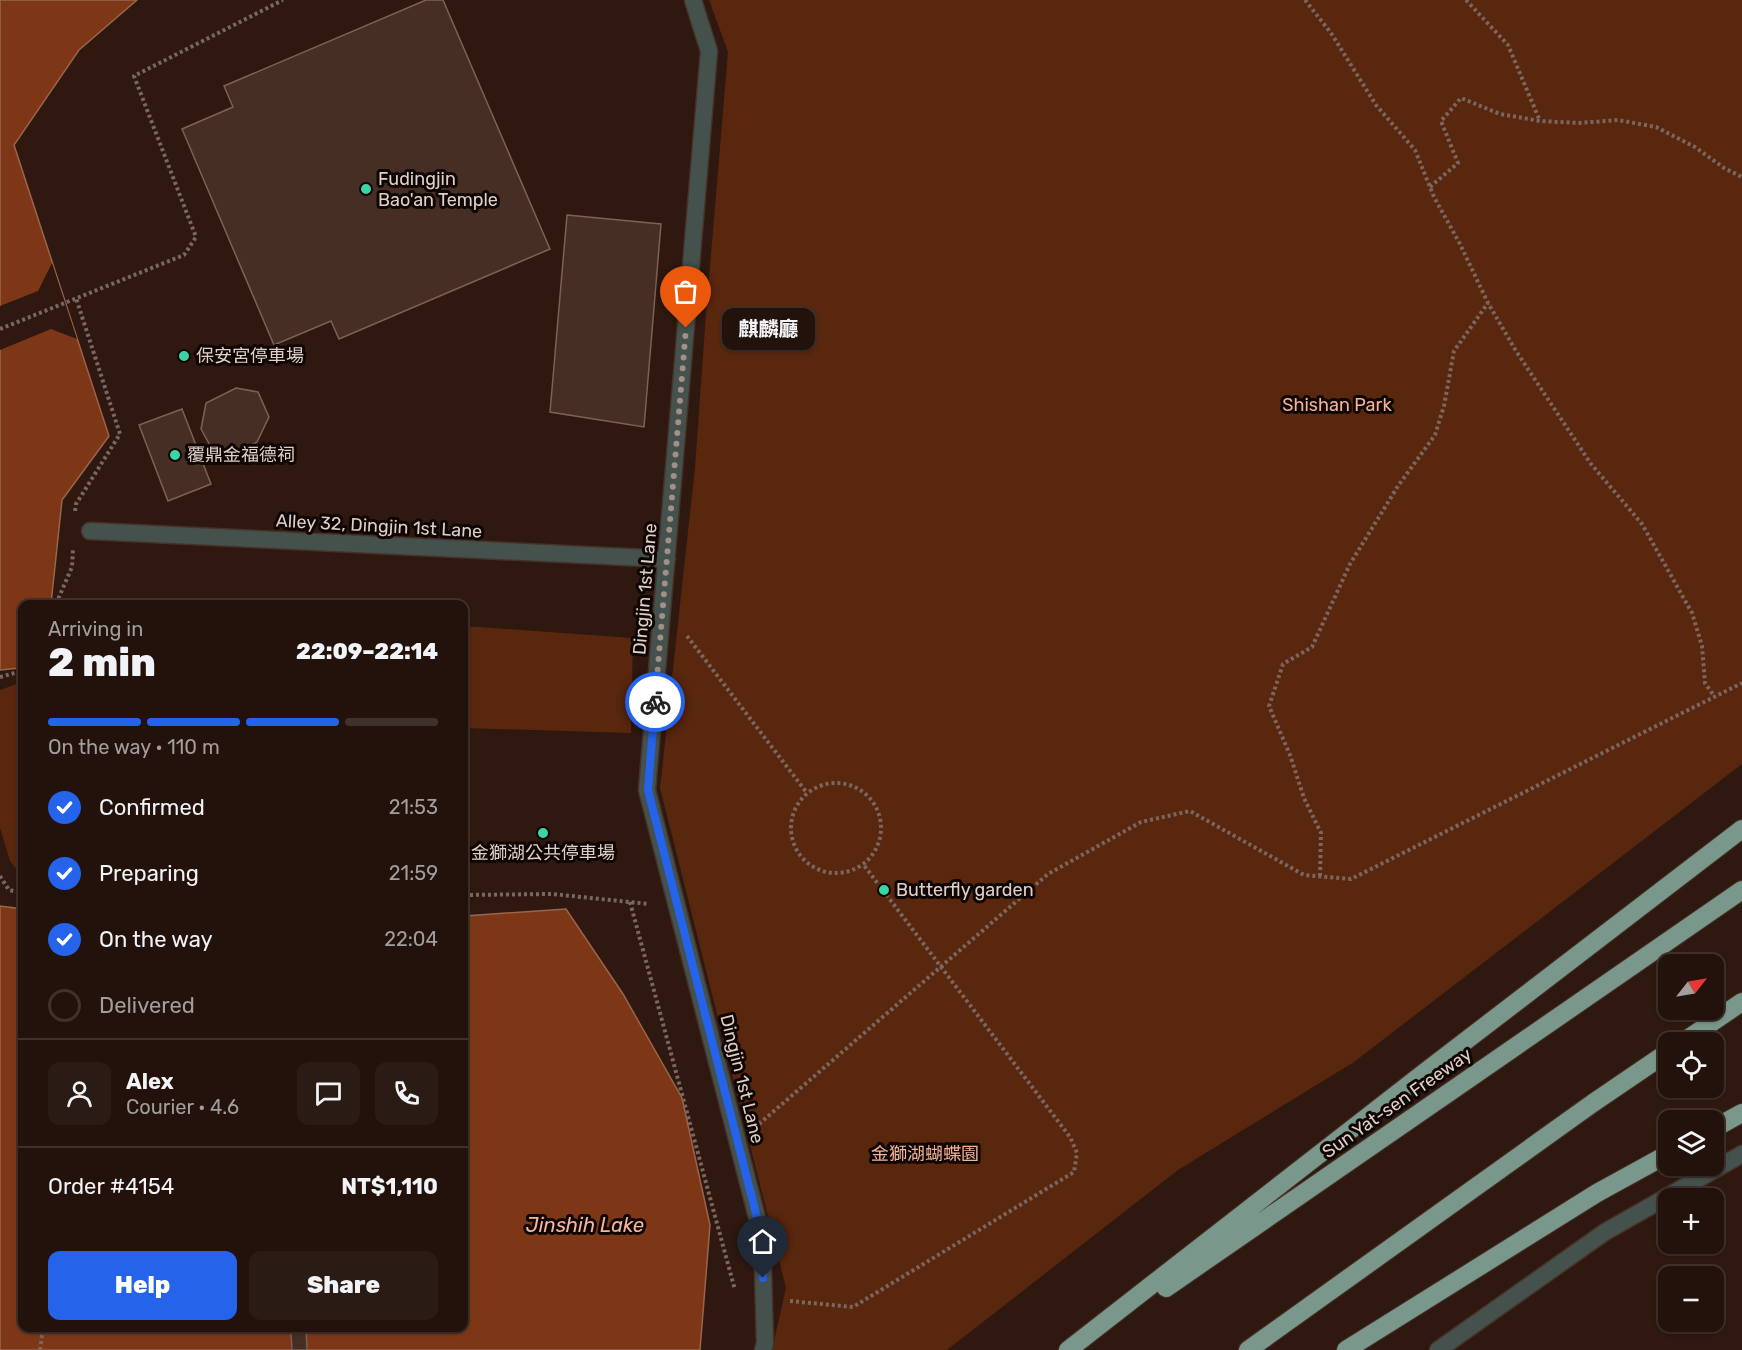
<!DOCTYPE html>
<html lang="en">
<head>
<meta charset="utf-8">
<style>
	body { margin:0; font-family:Rubik,"Noto Sans TC",sans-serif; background:#2a1b14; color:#f1f3f6; height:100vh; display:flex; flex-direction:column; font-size:22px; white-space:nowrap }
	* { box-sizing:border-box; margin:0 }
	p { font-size:20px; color:#a29e9d }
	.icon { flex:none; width:33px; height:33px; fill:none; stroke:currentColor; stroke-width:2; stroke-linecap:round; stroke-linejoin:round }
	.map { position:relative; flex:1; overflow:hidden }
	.panel { position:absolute; left:18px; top:600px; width:450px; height:732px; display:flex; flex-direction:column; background:#22120b; border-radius:12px; box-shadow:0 2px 4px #0004,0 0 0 2px #3f322c }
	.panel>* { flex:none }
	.needle { width:39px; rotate:59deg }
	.controls { position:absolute; left:1658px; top:954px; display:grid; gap:12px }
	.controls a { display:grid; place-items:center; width:66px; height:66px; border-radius:12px; background:#22120b; box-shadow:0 2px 4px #0004,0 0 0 2px #3f322c; font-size:30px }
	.pin { position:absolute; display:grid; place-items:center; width:51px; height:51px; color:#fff; margin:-62px -26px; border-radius:50% 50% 50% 0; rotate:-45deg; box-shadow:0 0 6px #0007 }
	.pin .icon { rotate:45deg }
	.courier { position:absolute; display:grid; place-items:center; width:60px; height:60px; margin:-30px; border:4px solid #2563eb; border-radius:50%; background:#fff; color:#222; box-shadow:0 2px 8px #0007 }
	.bubble { position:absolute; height:42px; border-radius:12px; background:#22120b; box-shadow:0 2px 4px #0004,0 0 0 2px #3f322c; font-size:20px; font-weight:800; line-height:42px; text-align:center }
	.overview em { font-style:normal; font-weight:800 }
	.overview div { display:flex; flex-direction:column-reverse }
	.overview { display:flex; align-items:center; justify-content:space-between; height:102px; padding:0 30px }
	h1 { font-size:39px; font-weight:800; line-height:45px }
	.bar { display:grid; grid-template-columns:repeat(4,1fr); gap:9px 6px; align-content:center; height:72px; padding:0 30px }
	.bar i { height:8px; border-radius:4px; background:#3f322c }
	.bar .active { background:#2563eb }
	.bar p { grid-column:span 4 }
	.line { display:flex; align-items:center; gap:15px; padding:0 30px; border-top:2px solid #3f322c }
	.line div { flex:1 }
	.round { display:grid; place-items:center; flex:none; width:63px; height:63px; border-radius:12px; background:#2a1b14 }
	ol { padding:0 30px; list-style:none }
	li { display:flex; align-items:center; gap:18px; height:66px }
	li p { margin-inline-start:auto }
	li .icon { padding:6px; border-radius:50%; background:#2563eb; color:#fff; stroke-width:4 }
	li:last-child { color:#a29e9d }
	li i { width:33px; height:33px; border:3px solid #3f322c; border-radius:50% }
	.primary-button { display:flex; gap:12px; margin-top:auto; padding:12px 30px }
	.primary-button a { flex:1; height:69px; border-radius:12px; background:#2563eb; color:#fff; font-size:24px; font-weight:800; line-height:69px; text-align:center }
	.primary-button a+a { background:#2a1b14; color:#f1f3f6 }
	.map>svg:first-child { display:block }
	.green { fill:#59260e }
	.water { fill:#7d3716; stroke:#9a654c; stroke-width:1.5 }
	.pier { fill:#2e180f }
	.building { fill:#462e24; stroke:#7d6156; stroke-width:1.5 }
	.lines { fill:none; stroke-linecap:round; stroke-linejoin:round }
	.lane-casing { stroke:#473229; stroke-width:19 }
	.highway-casing { stroke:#473229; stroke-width:20 }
	.path { stroke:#7b675f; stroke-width:4; stroke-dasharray:3 3; stroke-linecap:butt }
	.lane { stroke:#45514c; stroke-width:16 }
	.highway { stroke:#79978a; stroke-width:18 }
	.done { stroke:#a18f88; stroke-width:6; stroke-dasharray:0 10.8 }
	.route { stroke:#2563eb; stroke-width:8 }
	.poi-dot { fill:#3bd4a4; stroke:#0f0604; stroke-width:2 }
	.labels { text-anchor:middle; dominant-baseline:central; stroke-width:6; stroke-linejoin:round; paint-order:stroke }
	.poi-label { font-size:18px; fill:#dfcfc9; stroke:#0f0604; text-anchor:start }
	.park-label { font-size:18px; fill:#f2b399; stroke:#0f0604 }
	.street-label { font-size:18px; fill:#dfcfc9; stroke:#0f0604 }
	.water-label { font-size:20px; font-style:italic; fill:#f5b69c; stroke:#0f0604 }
</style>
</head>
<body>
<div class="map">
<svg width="1742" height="1350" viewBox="0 0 1742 1350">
	<rect width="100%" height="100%" fill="#2e180f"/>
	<!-- green -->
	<path class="green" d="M 709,0 L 1742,0 L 1742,764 L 1354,1062 L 1178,1170 L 947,1350 L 772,1350 L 786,1288 L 660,788 L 695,467 L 706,313 L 728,52 Z
		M 100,600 L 167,604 L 69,604 L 70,601 Z
		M 464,626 L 633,638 L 631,733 L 464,728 Z
		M 22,682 L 22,876 L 10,861 L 0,828 L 0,690 Z"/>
	<!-- water -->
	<path class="water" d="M 0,0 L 137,0 L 79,50 L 14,145 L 109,436 L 62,500 L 51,604 L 22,604 L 22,663 L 20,668 L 0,670 Z
		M 0,906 L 22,909 L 22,1328 L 464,1328 L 464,916 L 566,909 L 623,994 L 682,1098 L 710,1225 L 700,1350 L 0,1350 Z"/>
	<!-- pier -->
	<path class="pier" d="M 52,263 L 77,339 L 51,329 L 0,350 L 0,306 L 38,291 Z"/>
	<!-- building -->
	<path class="building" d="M 426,0 L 443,0 L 550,249 L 339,339 L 331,321 L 274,345 L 182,129 L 233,107 L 224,86 Z
		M 567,215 L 661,224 L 644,427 L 550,412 Z
		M 236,388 L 258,392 L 269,417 L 257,442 L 230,457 L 213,451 L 201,429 L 206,403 Z
		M 182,409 L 211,484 L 168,501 L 139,425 Z
		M 285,1328 L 306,1328 L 307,1350 L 292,1350 L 291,1334 Z"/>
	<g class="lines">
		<!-- lane casing -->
		<g class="lane-casing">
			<path id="lane" d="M 693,0 L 709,51 L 647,790 L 762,1237 L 765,1343 L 763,1350
				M 90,531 L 667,559
				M 1438,1350 L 1605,1232 L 1742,1154"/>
		</g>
		<!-- highway casing -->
		<g class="highway-casing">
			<path id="highway" d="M 1683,1042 L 1742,1002
				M 1713,1129 L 1742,1113
				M 1166,1288 L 1742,890
				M 1068,1350 L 1425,1072 L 1742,829
				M 1248,1350 L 1593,1103 L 1668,1052
				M 1346,1350 L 1597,1193 L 1668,1154"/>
		</g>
		<!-- path -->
		<path class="path" d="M 1305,0 L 1331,33 L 1376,105 L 1415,150 L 1434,197 L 1460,244 L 1488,303 L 1516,351 L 1591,464 L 1642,524 L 1692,613 L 1702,646 L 1705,683 L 1714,696
			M 1466,0 L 1508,45 L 1540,121
			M 1430,187 L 1458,163 L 1441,121 L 1461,98 L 1500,114 L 1540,121 L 1579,123 L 1618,120 L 1656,127 L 1695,147 L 1724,168 L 1742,177
			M 0,329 L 184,255 L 196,237 L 134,76 L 283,0
			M 75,511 L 76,504 L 120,434 L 76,298
			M 56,604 L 72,567 L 73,549
			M 687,636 L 807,793
			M 0,677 L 22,671
			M791 828a45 45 0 1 1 90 0a45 45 0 1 1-90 0Z
			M 0,876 L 9,890 L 22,893
			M 1320,876 L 1321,833 L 1304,798 L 1290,755 L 1269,706 L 1283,664 L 1312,647 L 1350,564 L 1398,486 L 1435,435 L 1444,406 L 1454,351 L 1488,303
			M 464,895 L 552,894 L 649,904
			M 630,902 L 735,1290
			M 759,1124 L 1048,874 L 1141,822 L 1190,811 L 1304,875 L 1351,879 L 1742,683
			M 790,1301 L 853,1307 L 1074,1172 L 1077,1153 L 1070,1137 L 863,864
			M 40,1350 L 43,1328"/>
		<!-- lane -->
		<use href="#lane" class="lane"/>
		<!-- highway -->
		<use href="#highway" class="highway"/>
	</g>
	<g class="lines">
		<!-- done -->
		<path class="done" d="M 655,702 L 686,328"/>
		<!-- route -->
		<path class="route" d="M 655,702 L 648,790 L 762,1237 L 763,1278"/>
	</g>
	<!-- markers -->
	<g class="poi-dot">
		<circle cx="366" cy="189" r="6"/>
		<circle cx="184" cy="356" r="6"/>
		<circle cx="175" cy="455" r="6"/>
		<circle cx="543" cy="833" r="6"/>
		<circle cx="884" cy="890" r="6"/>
	</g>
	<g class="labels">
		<!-- poi labels -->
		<g class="poi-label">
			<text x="378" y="179">Fudingjin<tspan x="378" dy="21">Bao'an Temple</tspan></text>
			<text x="196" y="356">保安宮停車場</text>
			<text x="187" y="455">覆鼎金福德祠</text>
			<text x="543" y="853" text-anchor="middle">金獅湖公共停車場</text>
			<text x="896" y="890">Butterfly garden</text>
		</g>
		<!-- park labels -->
		<g class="park-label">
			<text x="1337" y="405">Shishan Park</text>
			<text x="925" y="1154">金獅湖蝴蝶園</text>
		</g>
		<!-- street labels -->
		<g class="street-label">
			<text transform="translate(379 526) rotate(3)">Alley 32, Dingjin 1st Lane</text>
			<text transform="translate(645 589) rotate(-85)">Dingjin 1st Lane</text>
			<text transform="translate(742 1079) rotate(76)">Dingjin 1st Lane</text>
			<text transform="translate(1397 1103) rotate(-35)">Sun Yat-sen Freeway</text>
		</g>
		<!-- water labels -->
		<g class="water-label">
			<text x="585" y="1225">Jinshih Lake</text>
		</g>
	</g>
</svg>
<div class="controls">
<a><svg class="needle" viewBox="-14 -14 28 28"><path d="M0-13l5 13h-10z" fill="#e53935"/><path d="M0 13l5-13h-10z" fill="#a29e9d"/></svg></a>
<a><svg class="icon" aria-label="locate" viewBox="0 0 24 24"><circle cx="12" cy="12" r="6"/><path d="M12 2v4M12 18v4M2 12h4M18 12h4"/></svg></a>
<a><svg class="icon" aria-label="layers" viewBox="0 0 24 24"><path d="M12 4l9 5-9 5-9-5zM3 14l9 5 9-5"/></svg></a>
<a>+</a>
<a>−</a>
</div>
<div class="pin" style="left:686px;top:328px;background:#ea580c"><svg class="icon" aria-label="bag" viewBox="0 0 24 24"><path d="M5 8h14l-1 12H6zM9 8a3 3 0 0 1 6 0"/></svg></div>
<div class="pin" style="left:763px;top:1278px;background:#1f2937"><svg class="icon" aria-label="home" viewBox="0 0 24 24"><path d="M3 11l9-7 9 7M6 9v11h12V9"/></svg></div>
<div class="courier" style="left:655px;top:702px"><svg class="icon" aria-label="bike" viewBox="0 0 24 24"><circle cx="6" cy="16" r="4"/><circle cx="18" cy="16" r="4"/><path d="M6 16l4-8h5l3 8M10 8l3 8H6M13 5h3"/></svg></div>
<div class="bubble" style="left:722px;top:308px;width:93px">麒麟廳</div>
<section class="panel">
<div class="overview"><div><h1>2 min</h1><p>Arriving in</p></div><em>22:09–22:14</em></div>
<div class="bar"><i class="active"></i><i class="active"></i><i class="active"></i><i></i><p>On the way · 110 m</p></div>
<ol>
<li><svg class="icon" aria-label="check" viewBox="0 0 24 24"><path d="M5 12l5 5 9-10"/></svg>Confirmed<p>21:53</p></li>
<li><svg class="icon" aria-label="check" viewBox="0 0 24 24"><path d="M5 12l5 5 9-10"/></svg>Preparing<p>21:59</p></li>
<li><svg class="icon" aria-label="check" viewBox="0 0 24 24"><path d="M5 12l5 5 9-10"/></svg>On the way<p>22:04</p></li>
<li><i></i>Delivered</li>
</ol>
<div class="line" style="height:108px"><a class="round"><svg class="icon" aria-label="person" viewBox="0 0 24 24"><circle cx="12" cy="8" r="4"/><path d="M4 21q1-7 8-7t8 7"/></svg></a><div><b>Alex</b><p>Courier · 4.6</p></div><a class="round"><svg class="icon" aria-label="chat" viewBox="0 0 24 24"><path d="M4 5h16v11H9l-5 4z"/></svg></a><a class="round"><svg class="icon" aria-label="phone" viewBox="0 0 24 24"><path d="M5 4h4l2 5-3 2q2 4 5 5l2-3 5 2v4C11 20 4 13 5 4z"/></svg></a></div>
<div class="line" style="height:78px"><div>Order #4154</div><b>NT$1,110</b></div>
<div class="primary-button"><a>Help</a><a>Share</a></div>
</section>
</div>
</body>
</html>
